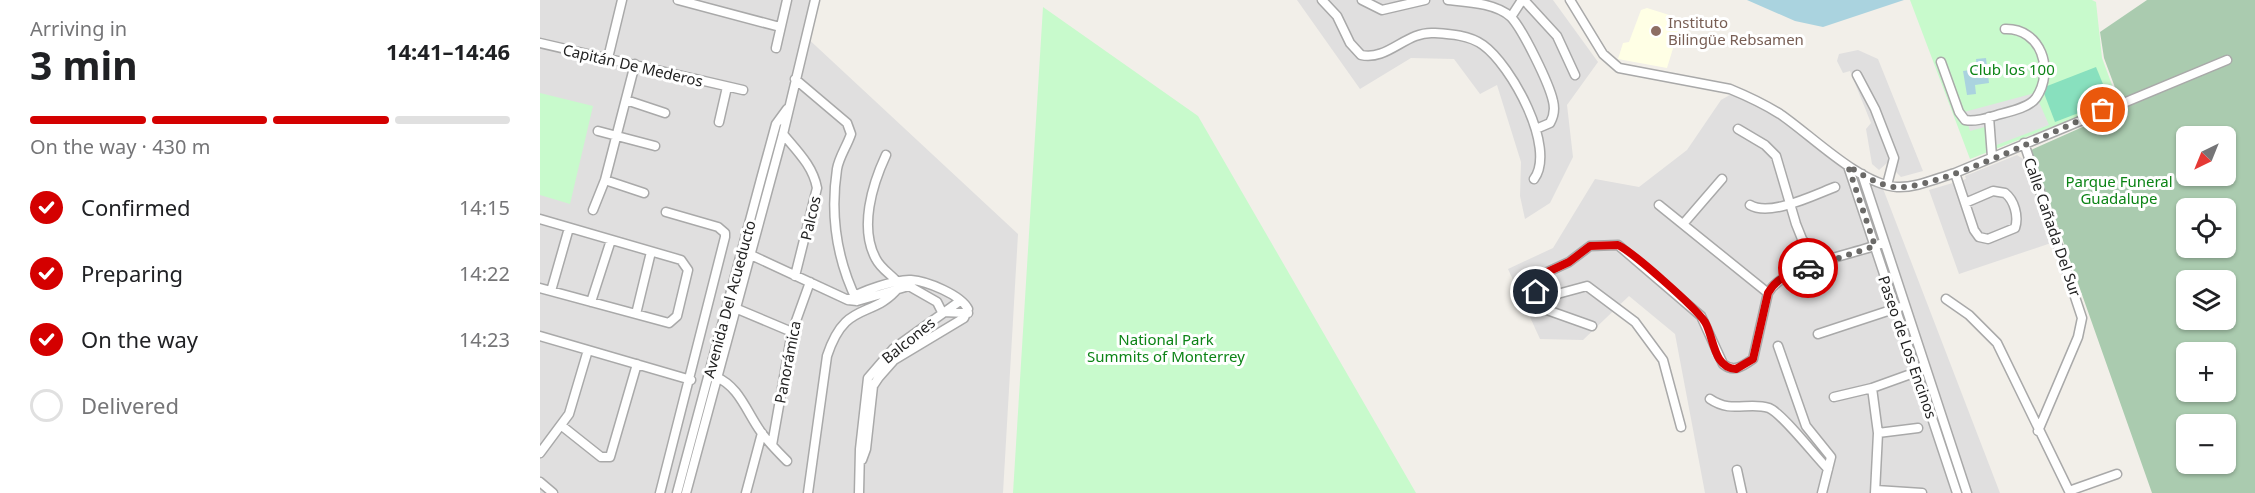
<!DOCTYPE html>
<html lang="en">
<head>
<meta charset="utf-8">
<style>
	body { margin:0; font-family:"Noto Sans",sans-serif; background:#f2f2f2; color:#202124; height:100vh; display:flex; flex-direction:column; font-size:22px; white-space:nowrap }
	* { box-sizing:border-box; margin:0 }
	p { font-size:20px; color:#757577 }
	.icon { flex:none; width:33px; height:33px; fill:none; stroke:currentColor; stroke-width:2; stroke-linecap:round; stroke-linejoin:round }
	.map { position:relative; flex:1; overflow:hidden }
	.side { display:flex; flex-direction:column; background:#fff; width:540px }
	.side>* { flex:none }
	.needle { width:39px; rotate:223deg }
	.controls { position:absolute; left:1636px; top:126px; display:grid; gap:12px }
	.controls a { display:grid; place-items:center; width:60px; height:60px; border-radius:9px; background:#fff; box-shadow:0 2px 4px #0004; font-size:30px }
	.pin { position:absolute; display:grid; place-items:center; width:51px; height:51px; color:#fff; margin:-26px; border:3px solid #fff; border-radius:50%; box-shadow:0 2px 6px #0007 }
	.courier { position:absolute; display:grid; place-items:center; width:60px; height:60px; margin:-30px; border:4px solid #d40000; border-radius:50%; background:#fff; color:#222; box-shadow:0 2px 8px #0007 }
	.headline em { font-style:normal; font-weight:700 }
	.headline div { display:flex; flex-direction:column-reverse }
	.headline { display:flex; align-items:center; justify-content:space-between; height:102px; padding:0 30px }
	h1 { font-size:39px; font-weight:700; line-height:45px }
	.bar { display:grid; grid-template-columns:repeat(4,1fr); gap:9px 6px; align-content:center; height:72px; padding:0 30px }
	.bar i { height:8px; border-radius:4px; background:#e0e0e0 }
	.bar .current { background:#d40000 }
	.bar p { grid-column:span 4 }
	ol { padding:0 30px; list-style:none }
	li { display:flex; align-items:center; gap:18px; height:66px }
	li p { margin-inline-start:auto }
	li .icon { padding:6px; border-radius:50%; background:#d40000; color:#fff; stroke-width:4 }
	li:last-child { color:#757577 }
	li i { width:33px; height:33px; border:3px solid #e0e0e0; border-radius:50% }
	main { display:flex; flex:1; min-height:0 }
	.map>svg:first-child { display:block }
	.residential { fill:#e0dfdf }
	.education { fill:#ffffe5 }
	.cemetery { fill:#aacbaf; fill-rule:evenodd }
	.park { fill:#c8facc }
	.pitch { fill:#88e0be }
	.parking { fill:#e2e2e2 }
	.water { fill:#aad3df }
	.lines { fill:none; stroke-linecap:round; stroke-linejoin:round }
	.minor-casing { stroke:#a9a9a9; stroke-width:11 }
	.minor { stroke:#fff; stroke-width:8 }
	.done { stroke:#6b6a68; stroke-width:6; stroke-dasharray:0 10.8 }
	.route { stroke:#d40000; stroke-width:8 }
	.education-dot { fill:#8d6e63; stroke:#fff; stroke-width:2 }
	.labels { text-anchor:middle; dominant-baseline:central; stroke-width:6; stroke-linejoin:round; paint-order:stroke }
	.education-label { font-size:15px; fill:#785e54; stroke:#fff; text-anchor:start }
	.street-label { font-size:15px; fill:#222; stroke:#fff }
	.park-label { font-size:15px; fill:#0c8416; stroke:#fff }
</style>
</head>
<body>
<main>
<section class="side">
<div class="headline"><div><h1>3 min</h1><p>Arriving in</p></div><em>14:41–14:46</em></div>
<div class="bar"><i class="current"></i><i class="current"></i><i class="current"></i><i></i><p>On the way · 430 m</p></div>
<ol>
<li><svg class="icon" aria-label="check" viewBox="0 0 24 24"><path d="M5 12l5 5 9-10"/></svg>Confirmed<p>14:15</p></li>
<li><svg class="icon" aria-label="check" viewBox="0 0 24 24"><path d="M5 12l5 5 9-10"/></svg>Preparing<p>14:22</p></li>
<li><svg class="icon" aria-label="check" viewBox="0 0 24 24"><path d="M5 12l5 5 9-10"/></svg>On the way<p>14:23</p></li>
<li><i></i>Delivered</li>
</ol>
</section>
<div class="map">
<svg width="1715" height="493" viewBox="0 0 1715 493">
	<rect width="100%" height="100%" fill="#f2efe9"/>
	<!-- residential -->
	<path class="residential" d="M 0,0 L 272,0 L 263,34 L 478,234 L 463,493 L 0,493 Z
		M 757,0 L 1013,0 L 1058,62 L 1027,105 L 1033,157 L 1010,203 L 985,219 L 980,196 L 981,162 L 957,85 L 940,94 L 914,59 L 871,58 L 820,89 Z
		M 1318,50 L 1338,59 L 1383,171 L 1361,177 L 1347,163 L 1339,170 L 1332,164 L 1326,129 L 1331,123 L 1310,71 L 1303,73 L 1297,61 L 1299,54 Z
		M 1195,92 L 1215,102 L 1342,186 L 1460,493 L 1165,493 L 1135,334 L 1089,296 L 1043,340 L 1000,339 L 968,269 L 1013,248 L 1055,179 L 1099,187 L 1147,150 L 1181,100 Z
		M 1477,155 L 1483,159 L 1511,243 L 1419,274 L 1389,190 L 1426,179 L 1425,176 Z"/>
	<!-- education -->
	<path class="education" d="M 1107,8 L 1142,19 L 1127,68 L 1078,59 L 1083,43 L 1089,42 L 1101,10 Z"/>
	<!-- cemetery -->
	<path class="cemetery" d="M 1607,0 L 1715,0 L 1715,493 L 1612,493 L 1491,150 L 1583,109 L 1564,58 L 1560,32 ZM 1647,136 L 1686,136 L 1686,176 L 1647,176 ZM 1647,208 L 1686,208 L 1686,248 L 1647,248 ZM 1647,280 L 1686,280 L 1686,320 L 1647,320 ZM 1647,352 L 1686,352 L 1686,392 L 1647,392 ZM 1647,424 L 1686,424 L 1686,464 L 1647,464 Z"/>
	<!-- park -->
	<path class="park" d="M 1370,0 L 1552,0 L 1556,2 L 1562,58 L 1578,101 L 1430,159 Z
		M 503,7 L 658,116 L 876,493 L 473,493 Z
		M 0,93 L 53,106 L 30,204 L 0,195 Z"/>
	<!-- pitch -->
	<path class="pitch" d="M 1556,67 L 1570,101 L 1515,122 L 1502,88 Z"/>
	<!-- parking -->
	<path class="parking" d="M 1495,93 L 1509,125 L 1446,149 L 1445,127 L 1430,131 L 1424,112 Z"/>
	<!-- water -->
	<path class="water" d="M 1207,0 L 1364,0 L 1283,27 L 1255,21 Z
		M 1446,58 L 1449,83 L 1435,85 L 1436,94 L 1427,95 L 1423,71 L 1437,69 L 1436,59 Z"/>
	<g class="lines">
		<!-- minor casing -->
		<g class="minor-casing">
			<path id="minor" d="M 138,0 L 240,27
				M 782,0 L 797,16 L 810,43 L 821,55 C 848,61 866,31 894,33 C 910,34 929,35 943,45 C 971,65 1017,148 994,179
				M 822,0 L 842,10 L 885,0
				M 908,0 C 927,2 956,3 971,17 C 983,30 1009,83 1013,101 C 1015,109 1014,116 1010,123 L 996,129
				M 984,0 L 1017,36 L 1035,75
				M 1030,0 L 1063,54 L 1079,68 L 1190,89 C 1207,96 1224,104 1240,114 C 1270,134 1320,185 1357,187 C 1376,188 1397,178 1415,173 L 1687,60
				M 971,17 L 982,0
				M 0,43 L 203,90
				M 236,48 L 247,0
				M 68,58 L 82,0
				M 1401,62 L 1419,112 L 1425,120 C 1436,122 1447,118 1457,115 C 1468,112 1489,108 1496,98 C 1515,70 1501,28 1465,29
				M 1317,75 L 1335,109 L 1354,158 L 1347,185
				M 255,79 L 307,123 L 311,134 C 307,146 299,157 297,169 C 290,215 297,260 317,301
				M 86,100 L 125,113
				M 1449,117 L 1452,157
				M 179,122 L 187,87
				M 1198,129 L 1225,145 L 1236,156 L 1256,224 L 1262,239 L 1280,264
				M 58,131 L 115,146
				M 243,134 C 257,151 273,166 277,188 L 255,276
				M 1484,143 L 1542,318 L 1538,337 L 1498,431
				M 1308,166 L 1417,493
				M 1415,173 L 1434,230 L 1439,237 L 1448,239 L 1475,228 C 1479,216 1474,200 1465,193 L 1453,191 L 1425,203
				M 1322,174 L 1427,493
				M 65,180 L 104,193
				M 1119,205 L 1228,293
				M 1210,205 C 1230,217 1274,195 1295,187
				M 53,210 L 65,180 L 95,64
				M 0,219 L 141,260 L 148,270 L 137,316 L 129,323 L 0,288
				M 1144,223 L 1182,179
				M 211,255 L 308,300 L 317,301 L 369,286 L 397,302 L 402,312 L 428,313
				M 11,291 L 29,228
				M 999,299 L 1047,286 L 1095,322 L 1123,360 L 1141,427
				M 1406,299 L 1429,315 L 1457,343 L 1530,493
				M 308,300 C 320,291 357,279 371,280 C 387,281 421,295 428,309 L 424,318 L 354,360 L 339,377 L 333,386 L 326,449 L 322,460
				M 51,302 L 71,240
				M 195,308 L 252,332
				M 96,314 L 111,252
				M 1052,326 L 1007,310 L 995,287 L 1001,275 L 1029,262 L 1050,246 L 1078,245 L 1161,316 L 1183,364 C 1194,373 1203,366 1213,359 L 1228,293 C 1244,265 1312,255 1343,243
				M 1278,334 L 1360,307
				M 0,336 L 151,380
				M 1238,346 L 1266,426 L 1291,457 L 1282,493
				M 176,377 C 199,386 207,413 221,432 C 229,443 238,452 247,461
				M 1332,388 L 1338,433 L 1335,493
				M 1294,397 L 1332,388 L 1382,370
				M 1170,399 C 1192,414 1208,401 1229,408 C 1242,413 1275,456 1288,469
				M 22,426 L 61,457 L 70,457 L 97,364
				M 1338,433 L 1378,428
				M 232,445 L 252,332 L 270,282
				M 0,453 L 29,414 L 48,350
				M 1197,470 L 1202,493
				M 0,482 L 13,493
				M 1336,490 L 1382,493
				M 1529,491 L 1577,474
				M 120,493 L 185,237 L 185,233 L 178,227 L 126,212
				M 137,493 L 221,179 L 236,124 L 247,109
				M 146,493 L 243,134 L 275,0
				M 206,493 L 222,433
				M 268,493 L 287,356 C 306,298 332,321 360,286 C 355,276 342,271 336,259 C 319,228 332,185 346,155
				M 319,493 L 320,449 L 328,378 L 353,349 L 420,301"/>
		</g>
		<!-- minor -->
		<use href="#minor" class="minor"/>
	</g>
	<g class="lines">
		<!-- done -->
		<path class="done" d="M 1268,268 L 1335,246 L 1308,166 C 1321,174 1338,185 1354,187 C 1392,192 1521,128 1563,110"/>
		<!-- route -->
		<path class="route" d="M 996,292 L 995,287 L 1001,275 L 1029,262 L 1050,246 L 1078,245 C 1094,253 1155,307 1165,322 C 1174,337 1173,368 1196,369 L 1213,359 L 1228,293 C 1237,277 1251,273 1268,268"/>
	</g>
	<!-- markers -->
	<circle class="education-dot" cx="1116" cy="31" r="6"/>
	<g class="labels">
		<!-- education labels -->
		<g class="education-label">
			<text x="1128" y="22">Instituto<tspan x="1128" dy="17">Bilingüe Rebsamen</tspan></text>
		</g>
		<!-- street labels -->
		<g class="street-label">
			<text transform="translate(93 65) rotate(13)">Capitán De Mederos</text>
			<text transform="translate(270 218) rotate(-77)">Palcos</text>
			<text transform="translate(1513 227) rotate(71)">Calle Cañada Del Sur</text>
			<text transform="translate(189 299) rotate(-75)">Avenida Del Acueducto</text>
			<text transform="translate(368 340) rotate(-39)">Balcones</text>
			<text transform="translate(1368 347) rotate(71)">Paseo de Los Encinos</text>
			<text transform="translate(247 362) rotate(-79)">Panorámica</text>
		</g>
		<!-- park labels -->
		<g class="park-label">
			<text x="1472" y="69">Club los 100</text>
			<text x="1579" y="181">Parque Funeral<tspan x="1579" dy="17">Guadalupe</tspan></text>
			<text x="626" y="339">National Park<tspan x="626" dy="17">Summits of Monterrey</tspan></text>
		</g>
	</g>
</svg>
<div class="controls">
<a><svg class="needle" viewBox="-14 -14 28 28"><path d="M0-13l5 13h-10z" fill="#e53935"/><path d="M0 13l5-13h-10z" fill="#757577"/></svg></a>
<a><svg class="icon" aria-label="locate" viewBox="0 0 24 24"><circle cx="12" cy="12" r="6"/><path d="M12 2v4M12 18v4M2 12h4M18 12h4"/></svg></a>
<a><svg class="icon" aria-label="layers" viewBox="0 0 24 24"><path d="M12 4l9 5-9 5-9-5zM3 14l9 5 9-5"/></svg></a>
<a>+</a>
<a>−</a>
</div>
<div class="pin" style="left:1563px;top:110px;background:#ea580c"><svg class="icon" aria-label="bag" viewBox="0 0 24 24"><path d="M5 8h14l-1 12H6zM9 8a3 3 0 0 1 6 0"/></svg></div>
<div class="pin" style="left:996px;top:292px;background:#1f2937"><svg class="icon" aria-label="home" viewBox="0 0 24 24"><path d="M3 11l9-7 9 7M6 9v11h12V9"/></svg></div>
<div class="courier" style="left:1268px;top:268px"><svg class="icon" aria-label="car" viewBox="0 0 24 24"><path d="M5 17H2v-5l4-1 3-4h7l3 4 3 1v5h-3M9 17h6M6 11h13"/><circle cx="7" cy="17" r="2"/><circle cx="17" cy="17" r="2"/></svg></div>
</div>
</main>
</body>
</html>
